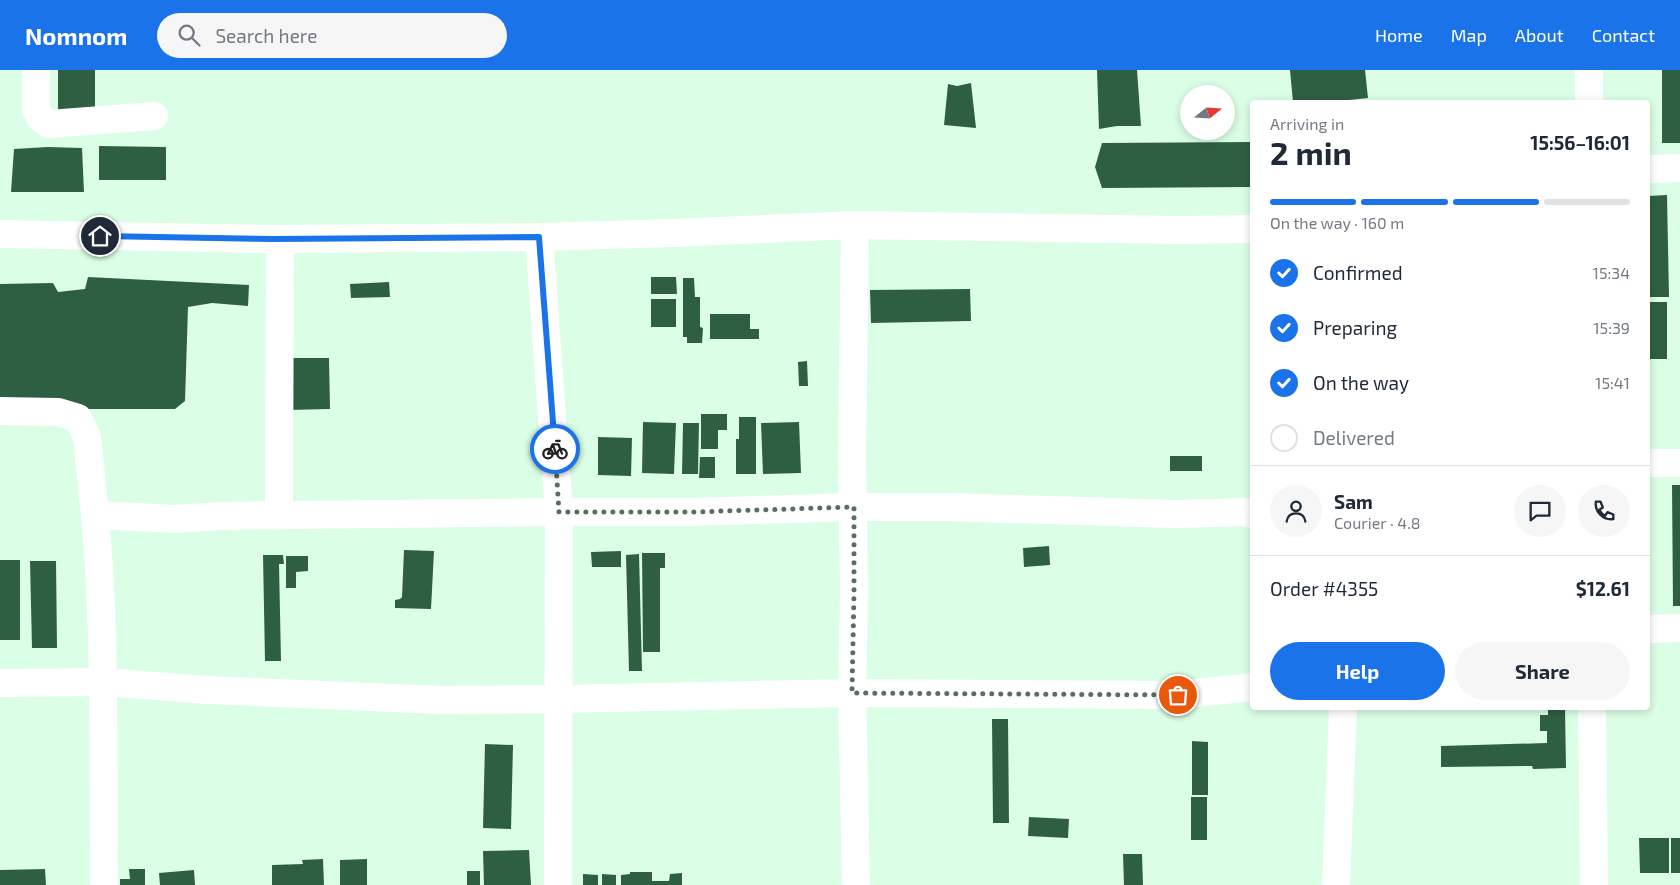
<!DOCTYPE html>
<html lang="en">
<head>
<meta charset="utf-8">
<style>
	body { margin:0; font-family:"Exo 2",sans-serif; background:#f6f6f7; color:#1f2937; height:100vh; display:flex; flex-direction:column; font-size:19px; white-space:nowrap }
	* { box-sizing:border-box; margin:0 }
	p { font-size:16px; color:#747a83 }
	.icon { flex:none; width:28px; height:28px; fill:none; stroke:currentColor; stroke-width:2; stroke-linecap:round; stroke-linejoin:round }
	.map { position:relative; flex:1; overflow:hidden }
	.panel { position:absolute; left:1250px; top:30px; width:400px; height:610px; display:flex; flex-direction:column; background:#fff; border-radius:5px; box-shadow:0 2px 8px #0003 }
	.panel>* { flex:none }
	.needle { width:32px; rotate:72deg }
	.buttons { position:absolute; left:1180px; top:15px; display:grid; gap:10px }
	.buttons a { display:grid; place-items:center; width:55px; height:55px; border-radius:50%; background:#fff; box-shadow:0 2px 8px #0003; font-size:25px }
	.pin { position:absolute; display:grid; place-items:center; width:42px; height:42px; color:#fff; margin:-21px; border:2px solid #fff; border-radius:50%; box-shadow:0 1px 5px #0007 }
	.courier { position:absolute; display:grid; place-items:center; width:50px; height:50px; margin:-25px; border:4px solid #1a73e8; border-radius:50%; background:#fff; color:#222; box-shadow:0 1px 6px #0007 }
	.overview em { font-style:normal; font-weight:700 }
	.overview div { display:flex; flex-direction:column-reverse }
	.overview { display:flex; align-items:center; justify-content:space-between; height:85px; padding:0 20px }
	h1 { font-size:32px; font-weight:700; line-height:38px }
	.bar { display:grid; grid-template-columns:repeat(4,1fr); gap:8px 5px; align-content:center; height:60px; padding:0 20px }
	.bar i { height:6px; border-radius:4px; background:#e0e1e3 }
	.bar .active { background:#1a73e8 }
	.bar p { grid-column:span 4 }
	.line { display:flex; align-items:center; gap:12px; padding:0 20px; border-top:1px solid #e0e1e3 }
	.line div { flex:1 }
	.round { display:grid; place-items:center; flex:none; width:52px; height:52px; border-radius:26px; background:#f6f6f7 }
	ol { padding:0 20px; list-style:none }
	li { display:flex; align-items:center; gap:15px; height:55px }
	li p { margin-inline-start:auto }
	li .icon { padding:5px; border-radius:50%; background:#1a73e8; color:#fff; stroke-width:4 }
	li:last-child { color:#747a83 }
	li i { width:28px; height:28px; border:2px solid #e0e1e3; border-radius:50% }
	.cta { display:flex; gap:10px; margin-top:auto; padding:10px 20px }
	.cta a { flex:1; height:58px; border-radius:30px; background:#1a73e8; color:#fff; font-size:20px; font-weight:700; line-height:58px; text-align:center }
	.cta a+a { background:#f6f6f7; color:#1f2937 }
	header { display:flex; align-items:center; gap:30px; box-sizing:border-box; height:70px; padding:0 25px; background:#1a73e8; color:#fff }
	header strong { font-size:24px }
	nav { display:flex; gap:28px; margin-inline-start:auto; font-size:18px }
	.search { width:350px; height:45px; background:#f6f6f7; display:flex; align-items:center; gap:12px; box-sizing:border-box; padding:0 18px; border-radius:28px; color:#747a83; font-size:19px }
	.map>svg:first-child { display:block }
	.building { fill:#2f5f42 }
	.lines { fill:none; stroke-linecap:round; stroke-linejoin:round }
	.minor { stroke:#fff; stroke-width:28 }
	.done { stroke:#596e60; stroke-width:5; stroke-dasharray:0 9 }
	.route { stroke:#1a73e8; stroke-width:6 }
</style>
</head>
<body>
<header>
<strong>Nomnom</strong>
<div class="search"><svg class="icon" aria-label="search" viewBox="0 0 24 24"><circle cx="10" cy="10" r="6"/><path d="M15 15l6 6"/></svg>Search here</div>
<nav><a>Home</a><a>Map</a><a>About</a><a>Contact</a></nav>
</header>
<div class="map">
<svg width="1680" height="815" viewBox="0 0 1680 815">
	<rect width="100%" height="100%" fill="#dbfee6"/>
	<!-- building -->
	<path class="building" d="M 58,0 L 95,0 L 95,39 L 58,40 Z
		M 1097,0 L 1137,0 L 1141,56 L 1117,56 L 1099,59 Z
		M 1290,0 L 1365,0 L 1368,28 L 1330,32 L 1293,32 Z
		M 1662,0 L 1680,0 L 1680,73 L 1662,73 Z
		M 971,13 L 976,58 L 944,55 L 948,14 L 957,16 Z
		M 1252,72 L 1252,117 L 1102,118 L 1095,97 L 1102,73 Z
		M 99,76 L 166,77 L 166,110 L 99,110 Z
		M 48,77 L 82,78 L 84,122 L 11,122 L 14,79 Z
		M 1667,125 L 1669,227 L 1648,227 L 1648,126 Z
		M 88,207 L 249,215 L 248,236 L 212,233 L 188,237 L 185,331 L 175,339 L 0,339 L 0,214 L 53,213 L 58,222 L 85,219 Z
		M 651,207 L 676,207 L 677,224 L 651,224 Z
		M 683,208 L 694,208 L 695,227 L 700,227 L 700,257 L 703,258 L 702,273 L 687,273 L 687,267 L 683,267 Z
		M 389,212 L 390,227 L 351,228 L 350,214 Z
		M 970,219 L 971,251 L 871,253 L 870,220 Z
		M 651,229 L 676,229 L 676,257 L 651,257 Z
		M 1648,232 L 1667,232 L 1667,289 L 1648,289 Z
		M 710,244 L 750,244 L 750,259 L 759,259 L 759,269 L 710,269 Z
		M 284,288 L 329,288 L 330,339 L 287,340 Z
		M 807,291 L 808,316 L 799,316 L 798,292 Z
		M 701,344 L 727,344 L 727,360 L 718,360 L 718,379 L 701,379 Z
		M 739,347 L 756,347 L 756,404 L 736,404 L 736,369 L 739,369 Z
		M 643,352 L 676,353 L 674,404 L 642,403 Z
		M 799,352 L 801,403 L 763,404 L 761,353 Z
		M 683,353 L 699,353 L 698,404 L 682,404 Z
		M 598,367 L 632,368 L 631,406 L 598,405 Z
		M 1170,386 L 1202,386 L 1202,401 L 1170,401 Z
		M 700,387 L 715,387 L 715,408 L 699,408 Z
		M 1672,415 L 1680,415 L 1680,536 L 1673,536 Z
		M 1049,476 L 1050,495 L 1024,497 L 1023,478 Z
		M 404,480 L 434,481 L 431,539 L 395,538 L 395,530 L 400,529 L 402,527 Z
		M 621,481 L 621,497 L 592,497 L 591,482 Z
		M 642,483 L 665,483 L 665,498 L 660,498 L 660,582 L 643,582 Z
		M 639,484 L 642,601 L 629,601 L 626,485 Z
		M 263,485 L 283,485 L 284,494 L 279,494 L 281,591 L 265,591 Z
		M 286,486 L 308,486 L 308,501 L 296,502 L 296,518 L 286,518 Z
		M 0,490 L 20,490 L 20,570 L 0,570 Z
		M 30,491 L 56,491 L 57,578 L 32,578 Z
		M 1548,638 L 1565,638 L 1566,698 L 1533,699 L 1532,696 L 1441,697 L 1441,676 L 1547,673 L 1547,661 L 1540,661 L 1540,645 L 1548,645 Z
		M 992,649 L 1008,649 L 1009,753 L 993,753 Z
		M 1192,671 L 1208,672 L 1208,725 L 1192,725 Z
		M 485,674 L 513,675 L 511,759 L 483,758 Z
		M 1191,727 L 1207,727 L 1207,770 L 1191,770 Z
		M 1029,747 L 1069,749 L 1068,768 L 1028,766 Z
		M 1639,768 L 1669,768 L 1669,803 L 1640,803 Z
		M 1671,768 L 1680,768 L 1680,803 L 1671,803 Z
		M 529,780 L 531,815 L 484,815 L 483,781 Z
		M 1123,784 L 1142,784 L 1143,815 L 1124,815 Z
		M 323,789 L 324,815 L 272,815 L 272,795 L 303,794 L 302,790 Z
		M 367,789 L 367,815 L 340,815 L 340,790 Z
		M 45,799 L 46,815 L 0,815 L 0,800 Z
		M 129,799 L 145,799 L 145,815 L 120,815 L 120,809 L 130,809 Z
		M 194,800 L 195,815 L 160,815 L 159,803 Z
		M 467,801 L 480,801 L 480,815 L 467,815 Z
		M 630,802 L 652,802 L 652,811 L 669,811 L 670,804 L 682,803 L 682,815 L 621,815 L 621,805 L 630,804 Z
		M 583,804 L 598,805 L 598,815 L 583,815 Z
		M 602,804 L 616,805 L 616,815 L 602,815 Z"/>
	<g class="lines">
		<!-- minor -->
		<path class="minor" d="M 36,0 L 36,39 L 40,48 L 49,54 L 154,46
			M 1589,0 L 1589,32
			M 1648,99 L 1680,98
			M 855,155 L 852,384 L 854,523 L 852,623 L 856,815
			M 0,164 L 272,169 L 539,167 L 674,163 L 855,155 L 1179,160 L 1252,159
			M 539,167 L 559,442 L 558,815
			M 0,341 L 58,342 L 78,348 L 87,367 L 95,445
			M 1648,393 L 1680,393
			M 279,446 L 280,169
			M 1648,559 L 1680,558
			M 0,613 L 104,612 L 207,620 L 440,630 L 557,629 L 852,623 L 1178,625 L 1252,617
			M 1592,638 L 1594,815
			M 104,815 C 103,691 106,569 95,445 L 176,449 L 220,446 L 559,442 L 693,442 L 854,437 L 949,437 L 1176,444 L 1243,442 L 1252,444
			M 1336,815 L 1343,638"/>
	</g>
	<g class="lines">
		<!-- done -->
		<path class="done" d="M 555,379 L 559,442 L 692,442 L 854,437 L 854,523 L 852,623 L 1178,625"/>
		<!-- route -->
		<path class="route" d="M 100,166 L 272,169 L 539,167 L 555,379"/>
	</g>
</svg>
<div class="buttons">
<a><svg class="needle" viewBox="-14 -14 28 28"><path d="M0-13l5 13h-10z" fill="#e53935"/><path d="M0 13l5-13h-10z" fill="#747a83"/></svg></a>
</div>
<div class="pin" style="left:1178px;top:625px;background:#ea580c"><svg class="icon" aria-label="bag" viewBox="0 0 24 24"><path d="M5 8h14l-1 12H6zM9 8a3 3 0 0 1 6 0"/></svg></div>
<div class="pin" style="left:100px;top:166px;background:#1f2937"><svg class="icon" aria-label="home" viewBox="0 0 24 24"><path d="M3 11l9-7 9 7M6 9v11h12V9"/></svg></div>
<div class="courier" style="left:555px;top:379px"><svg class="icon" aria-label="bike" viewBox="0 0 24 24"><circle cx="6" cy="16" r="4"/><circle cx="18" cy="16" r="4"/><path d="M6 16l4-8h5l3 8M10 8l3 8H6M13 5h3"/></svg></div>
<section class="panel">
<div class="overview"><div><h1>2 min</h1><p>Arriving in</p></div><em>15:56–16:01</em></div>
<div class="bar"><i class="active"></i><i class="active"></i><i class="active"></i><i></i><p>On the way · 160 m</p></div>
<ol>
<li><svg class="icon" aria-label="check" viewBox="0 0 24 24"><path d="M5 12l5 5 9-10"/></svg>Confirmed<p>15:34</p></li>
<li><svg class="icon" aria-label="check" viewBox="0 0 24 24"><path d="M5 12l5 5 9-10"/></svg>Preparing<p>15:39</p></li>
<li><svg class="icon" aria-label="check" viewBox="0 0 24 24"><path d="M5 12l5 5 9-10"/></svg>On the way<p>15:41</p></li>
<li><i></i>Delivered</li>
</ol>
<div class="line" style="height:90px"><a class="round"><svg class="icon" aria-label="person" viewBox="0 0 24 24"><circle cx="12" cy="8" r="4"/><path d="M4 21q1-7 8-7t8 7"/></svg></a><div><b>Sam</b><p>Courier · 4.8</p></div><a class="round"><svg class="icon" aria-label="chat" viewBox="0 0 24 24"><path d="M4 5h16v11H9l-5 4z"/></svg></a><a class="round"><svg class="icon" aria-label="phone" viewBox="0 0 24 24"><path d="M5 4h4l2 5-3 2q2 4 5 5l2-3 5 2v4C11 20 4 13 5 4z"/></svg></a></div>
<div class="line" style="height:65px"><div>Order #4355</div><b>$12.61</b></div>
<div class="cta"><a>Help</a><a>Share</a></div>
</section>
</div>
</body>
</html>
